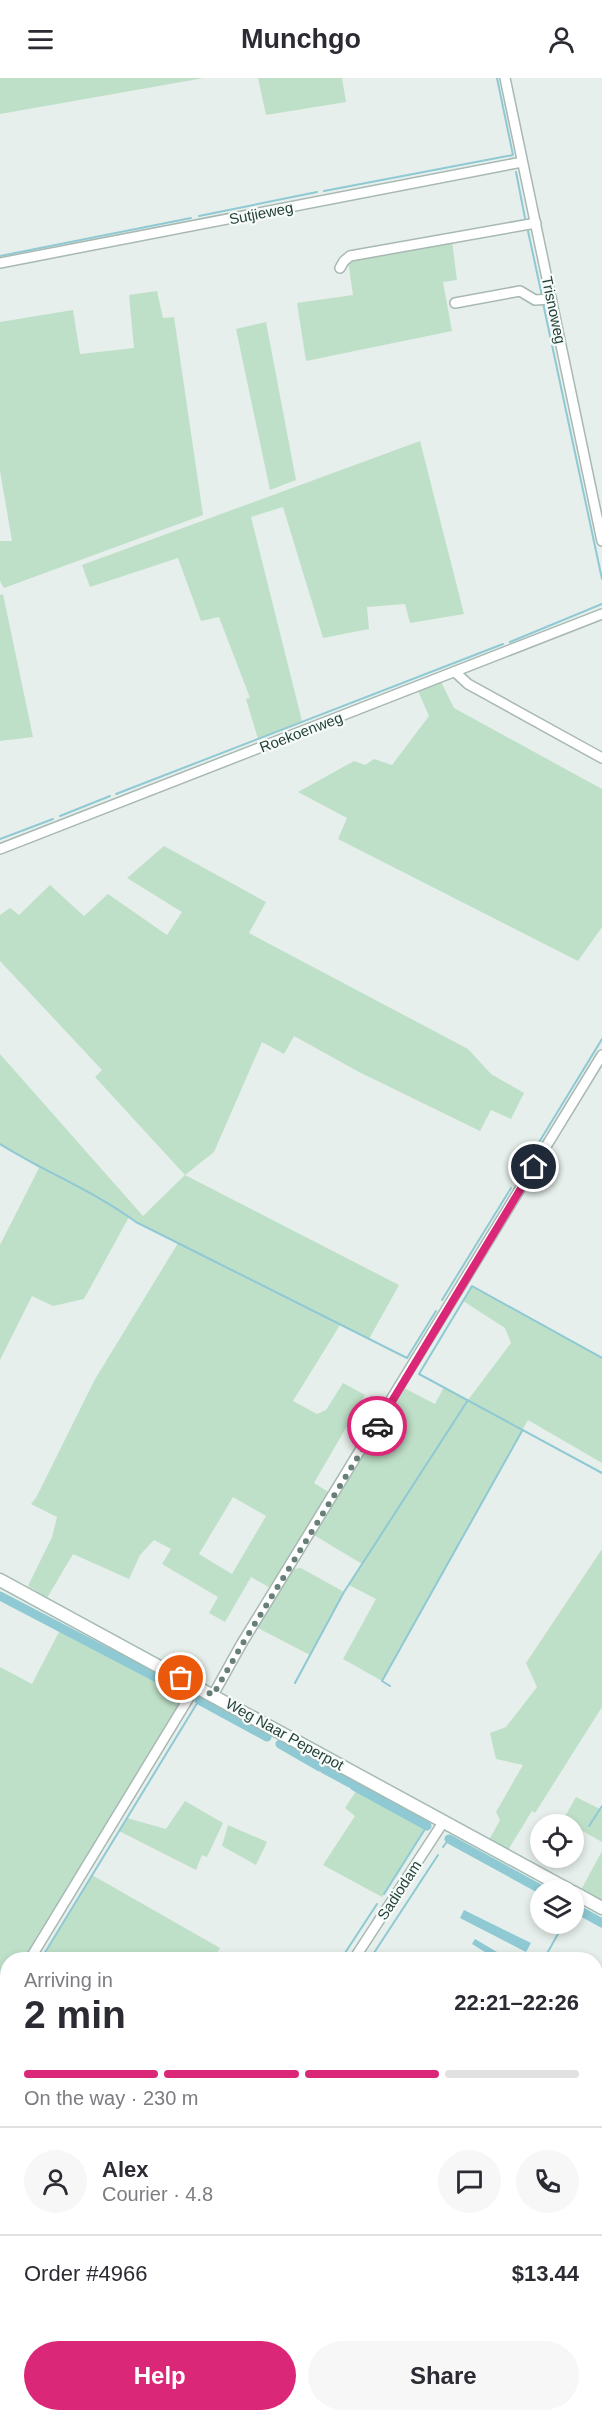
<!DOCTYPE html>
<html lang="en">
<head>
<meta charset="utf-8">
<style>
	body { margin:0; font-family:Arial,sans-serif; background:#f7f7f7; color:#2b2b33; height:100vh; display:flex; flex-direction:column; font-size:22px; white-space:nowrap }
	* { box-sizing:border-box; margin:0 }
	p { font-size:20px; color:#7c7c81 }
	.icon { flex:none; width:33px; height:33px; fill:none; stroke:currentColor; stroke-width:2; stroke-linecap:round; stroke-linejoin:round }
	.map { position:relative; flex:1; overflow:hidden }
	.sheet { position:absolute; left:0px; top:1874px; width:603px; height:470px; display:flex; flex-direction:column; background:#fff; border-radius:24px 24px 0 0; box-shadow:0 3px 9px #0003 }
	.sheet>* { flex:none }
	.buttons { position:absolute; left:530px; top:1736px; display:grid; gap:12px }
	.buttons a { display:grid; place-items:center; width:54px; height:54px; border-radius:50%; background:#fff; box-shadow:0 3px 9px #0003; font-size:30px }
	.pin { position:absolute; display:grid; place-items:center; width:51px; height:51px; color:#fff; margin:-26px; border:3px solid #fff; border-radius:50%; box-shadow:0 2px 6px #0007 }
	.courier { position:absolute; display:grid; place-items:center; width:60px; height:60px; margin:-30px; border:4px solid #db2777; border-radius:50%; background:#fff; color:#222; box-shadow:0 2px 8px #0007 }
	.headline em { font-style:normal; font-weight:600 }
	.headline div { display:flex; flex-direction:column-reverse }
	.headline { display:flex; align-items:center; justify-content:space-between; height:102px; padding:0 24px }
	h1 { font-size:39px; font-weight:600; line-height:45px }
	.bar { display:grid; grid-template-columns:repeat(4,1fr); gap:9px 6px; align-content:center; height:72px; padding:0 24px }
	.bar i { height:8px; border-radius:4px; background:#e1e1e2 }
	.bar .selected { background:#db2777 }
	.bar p { grid-column:span 4 }
	.line { display:flex; align-items:center; gap:15px; padding:0 24px; border-top:2px solid #e1e1e2 }
	.line div { flex:1 }
	.round { display:grid; place-items:center; flex:none; width:63px; height:63px; border-radius:32px; background:#f7f7f7 }
	.action { display:flex; gap:12px; margin-top:auto; padding:12px 24px }
	.action a { flex:1; height:69px; border-radius:36px; background:#db2777; color:#fff; font-size:24px; font-weight:600; line-height:69px; text-align:center }
	.action a+a { background:#f7f7f7; color:#2b2b33 }
	header { display:flex; justify-content:space-between; align-items:center; height:78px; padding:0 24px; background:#fff; font-size:27px; font-weight:600 }
	.map>svg:first-child { display:block }
	.green { fill:#bfe0c8; fill-rule:evenodd }
	.water { fill:#8ec9d4 }
	.lines { fill:none; stroke-linecap:round; stroke-linejoin:round }
	.stream { stroke:#8ec9d4; stroke-width:2 }
	.canal { stroke:#8ec9d4; stroke-width:9 }
	.street-casing { stroke:#a8b8b2; stroke-width:12 }
	.secondary-casing { stroke:#a4bbb3; stroke-width:15 }
	.street { stroke:#fff; stroke-width:9 }
	.secondary { stroke:#fff; stroke-width:12 }
	.done { stroke:#687f78; stroke-width:6; stroke-dasharray:0 10.8 }
	.route { stroke:#db2777; stroke-width:8 }
	.labels { text-anchor:middle; dominant-baseline:central; stroke-width:4.5; stroke-linejoin:round; paint-order:stroke }
	.street-label { font-size:15px; fill:#24423a; stroke:#f7fbf9 }
</style>
</head>
<body>
<header><svg class="icon" aria-label="menu" viewBox="0 0 24 24"><path d="M4 6h16M4 12h16M4 18h16"/></svg>Munchgo<svg class="icon" aria-label="person" viewBox="0 0 24 24"><circle cx="12" cy="8" r="4"/><path d="M4 21q1-7 8-7t8 7"/></svg></header>
<div class="map">
<svg width="602" height="2342" viewBox="0 0 602 2342">
	<rect width="100%" height="100%" fill="#e6efeb"/>
	<!-- green -->
	<path class="green" d="M 0,0 L 204,0 L 0,36 Z
		M 258,0 L 342,0 L 346,24 L 266,37 Z
		M 452,163 L 457,202 L 443,204 L 452,253 L 306,283 L 297,225 L 353,217 L 348,183 Z
		M 157,213 L 163,240 L 174,239 L 203,437 L 4,510 L 0,503 L 0,463 L 12,463 L 0,393 L 0,244 L 73,232 L 80,276 L 134,270 L 129,217 Z
		M 266,244 L 296,402 L 270,412 L 236,251 Z
		M 420,363 L 464,536 L 410,545 L 405,526 L 367,529 L 369,551 L 323,560 L 283,429 L 251,439 L 302,643 L 258,661 L 246,621 L 250,620 L 219,539 L 201,543 L 178,480 L 90,509 L 82,487 Z
		M 3,516 L 33,659 L 0,663 L 0,517 Z
		M 441,604 L 454,630 L 602,711 L 602,849 L 578,883 L 338,761 L 347,740 L 298,714 L 354,683 L 365,687 L 374,681 L 392,687 L 429,638 L 418,613 Z
		M 164,768 L 266,824 L 249,855 L 468,971 L 491,996 L 524,1015 L 511,1041 L 491,1032 L 480,1053 L 359,994 L 294,958 L 284,976 L 262,964 L 214,1074 L 185,1097 L 399,1207 L 369,1261 L 340,1247 L 293,1323 L 317,1336 L 326,1332 L 343,1305 L 365,1317 L 314,1405 L 332,1416 L 272,1511 L 251,1499 L 225,1544 L 209,1535 L 218,1519 L 162,1486 L 171,1471 L 154,1462 L 140,1477 L 129,1501 L 73,1476 L 47,1520 L 28,1508 L 52,1459 L 57,1439 L 31,1426 L 37,1418 L 94,1303 L 178,1165 L 129,1139 L 84,1221 L 53,1228 L 32,1218 L 0,1282 L 0,1167 L 39,1090 L 0,1066 L 0,976 L 143,1138 L 185,1097 L 95,999 L 102,992 L 0,883 L 0,837 L 10,830 L 19,837 L 50,807 L 84,838 L 108,816 L 167,857 L 182,834 L 127,800 ZM 233,1419 L 266,1438 L 232,1496 L 199,1476 Z
		M 472,1208 L 602,1280 L 602,1385 L 528,1342 L 382,1603 L 343,1581 L 376,1521 L 349,1507 L 362,1486 L 314,1457 L 404,1310 L 435,1326 L 444,1309 L 468,1322 L 511,1265 L 505,1250 L 463,1223 Z
		M 602,1471 L 602,1629 L 535,1735 L 532,1733 L 508,1772 L 489,1762 L 500,1742 L 496,1734 L 523,1687 L 496,1681 L 490,1655 L 506,1649 L 537,1609 L 526,1585 Z
		M 301,1490 L 344,1514 L 310,1577 L 256,1549 L 293,1491 Z
		M 61,1550 L 187,1616 L 25,1881 L 8,1881 L 7,1901 L 0,1896 L 0,1589 L 32,1606 Z
		M 358,1710 L 426,1750 L 382,1819 L 323,1787 L 355,1738 L 345,1730 Z
		M 576,1719 L 602,1732 L 602,1764 L 563,1742 Z
		M 185,1723 L 223,1745 L 207,1779 L 202,1777 L 196,1792 L 119,1753 L 127,1740 L 166,1751 Z
		M 228,1747 L 267,1764 L 256,1787 L 222,1768 Z
		M 602,1773 L 602,1823 L 581,1812 Z
		M 92,1797 L 220,1870 L 214,1881 L 41,1881 Z
		M 596,1937 L 602,1940 L 602,1963 L 596,1960 Z
		M 596,1998 L 602,2001 L 602,2020 L 596,2032 Z
		M 0,2022 L 7,2026 L 7,2173 L 0,2170 Z
		M 602,2055 L 602,2115 L 596,2111 L 596,2068 Z
		M 596,2265 L 602,2269 L 602,2342 L 476,2342 L 466,2336 L 596,2336 Z"/>
	<!-- water -->
	<path class="water" d="M 464,1832 L 531,1865 L 526,1874 L 460,1840 Z
		M 475,1861 L 509,1881 L 496,1881 L 472,1866 Z"/>
	<g class="lines">
		<!-- stream -->
		<path class="stream" d="M 516,94 L 525,140
			M 324,113 L 513,77 L 497,0
			M 199,138 L 317,114
			M 528,153 L 542,218
			M 0,178 L 191,140
			M 543,225 L 602,501
			M 510,564 L 602,526
			M 116,716 L 503,566
			M 60,738 L 110,718
			M 0,761 L 53,741
			M 0,1066 C 45,1094 94,1113 136,1144 L 407,1280 L 436,1233
			M 519,1097 L 602,961
			M 442,1222 L 511,1110
			M 602,1280 L 472,1208 L 419,1296 L 602,1395
			M 295,1605 L 344,1514 L 468,1322
			M 390,1608 L 382,1603 L 522,1353
			M 589,1748 L 602,1728
			M 443,1769 L 449,1761
			M 384,1816 L 427,1748
			M 573,1830 L 573,1829
			M 41,1881 L 199,1622
			M 341,1881 L 377,1826
			M 370,1881 L 438,1777
			M 544,1881 L 564,1845
			M 0,1947 L 8,1935
			M 596,2033 L 602,2020
			M 64,2339 L 66,2336
			M 37,2342 L 42,2336
			M 254,2342 L 258,2336
			M 429,2342 L 433,2336"/>
		<!-- canal -->
		<path class="canal" d="M 0,1518 L 182,1613
			M 199,1622 L 267,1659
			M 280,1666 L 320,1689
			M 324,1691 L 350,1705
			M 354,1708 L 427,1748
			M 449,1761 L 542,1812
			M 573,1829 L 602,1845"/>
		<!-- street casing -->
		<g class="street-casing">
			<path id="street" d="M 505,0 L 602,463
				M 0,185 L 522,84
				M 340,190 L 344,183 L 350,178 L 536,145
				M 455,225 L 520,213 L 535,222 L 551,221
				M 455,594 L 468,606 L 602,680
				M 0,771 L 602,536
				M 213,1617 L 242,1565 L 602,977
				M 30,1881 L 196,1608
				M 354,1881 L 444,1743
				M 0,1929 L 8,1917
				M 596,2057 L 602,2045
				M 49,2342 L 53,2336
				M 443,2342 L 447,2336"/>
		</g>
		<!-- secondary casing -->
		<g class="secondary-casing">
			<path id="secondary" d="M 0,1502 L 569,1812
				M 573,1814 L 602,1830"/>
		</g>
		<!-- street -->
		<use href="#street" class="street"/>
		<!-- secondary -->
		<use href="#secondary" class="secondary"/>
	</g>
	<g class="lines">
		<!-- done -->
		<path class="done" d="M 181,1600 L 213,1617 L 243,1565 L 377,1348"/>
		<!-- route -->
		<path class="route" d="M 377,1348 L 534,1089"/>
	</g>
	<g class="labels">
		<!-- street labels -->
		<g class="street-label">
			<text transform="translate(261 135) rotate(-11)">Sutjieweg</text>
			<text transform="translate(554 232) rotate(78)">Trisnoweg</text>
			<text transform="translate(301 654) rotate(-21)">Roekoenweg</text>
			<text transform="translate(285 1656) rotate(29)">Weg Naar Peperpot</text>
			<text transform="translate(399 1812) rotate(-57)">Sadiodam</text>
		</g>
	</g>
</svg>
<div class="buttons">
<a><svg class="icon" aria-label="locate" viewBox="0 0 24 24"><circle cx="12" cy="12" r="6"/><path d="M12 2v4M12 18v4M2 12h4M18 12h4"/></svg></a>
<a><svg class="icon" aria-label="layers" viewBox="0 0 24 24"><path d="M12 4l9 5-9 5-9-5zM3 14l9 5 9-5"/></svg></a>
</div>
<div class="pin" style="left:181px;top:1600px;background:#ea580c"><svg class="icon" aria-label="bag" viewBox="0 0 24 24"><path d="M5 8h14l-1 12H6zM9 8a3 3 0 0 1 6 0"/></svg></div>
<div class="pin" style="left:534px;top:1089px;background:#1f2937"><svg class="icon" aria-label="home" viewBox="0 0 24 24"><path d="M3 11l9-7 9 7M6 9v11h12V9"/></svg></div>
<div class="courier" style="left:377px;top:1348px"><svg class="icon" aria-label="car" viewBox="0 0 24 24"><path d="M5 17H2v-5l4-1 3-4h7l3 4 3 1v5h-3M9 17h6M6 11h13"/><circle cx="7" cy="17" r="2"/><circle cx="17" cy="17" r="2"/></svg></div>
<section class="sheet">
<div class="headline"><div><h1>2 min</h1><p>Arriving in</p></div><em>22:21–22:26</em></div>
<div class="bar"><i class="selected"></i><i class="selected"></i><i class="selected"></i><i></i><p>On the way · 230 m</p></div>
<div class="line" style="height:108px"><a class="round"><svg class="icon" aria-label="person" viewBox="0 0 24 24"><circle cx="12" cy="8" r="4"/><path d="M4 21q1-7 8-7t8 7"/></svg></a><div><b>Alex</b><p>Courier · 4.8</p></div><a class="round"><svg class="icon" aria-label="chat" viewBox="0 0 24 24"><path d="M4 5h16v11H9l-5 4z"/></svg></a><a class="round"><svg class="icon" aria-label="phone" viewBox="0 0 24 24"><path d="M5 4h4l2 5-3 2q2 4 5 5l2-3 5 2v4C11 20 4 13 5 4z"/></svg></a></div>
<div class="line" style="height:78px"><div>Order #4966</div><b>$13.44</b></div>
<div class="action"><a>Help</a><a>Share</a></div>
</section>
</div>
</body>
</html>
